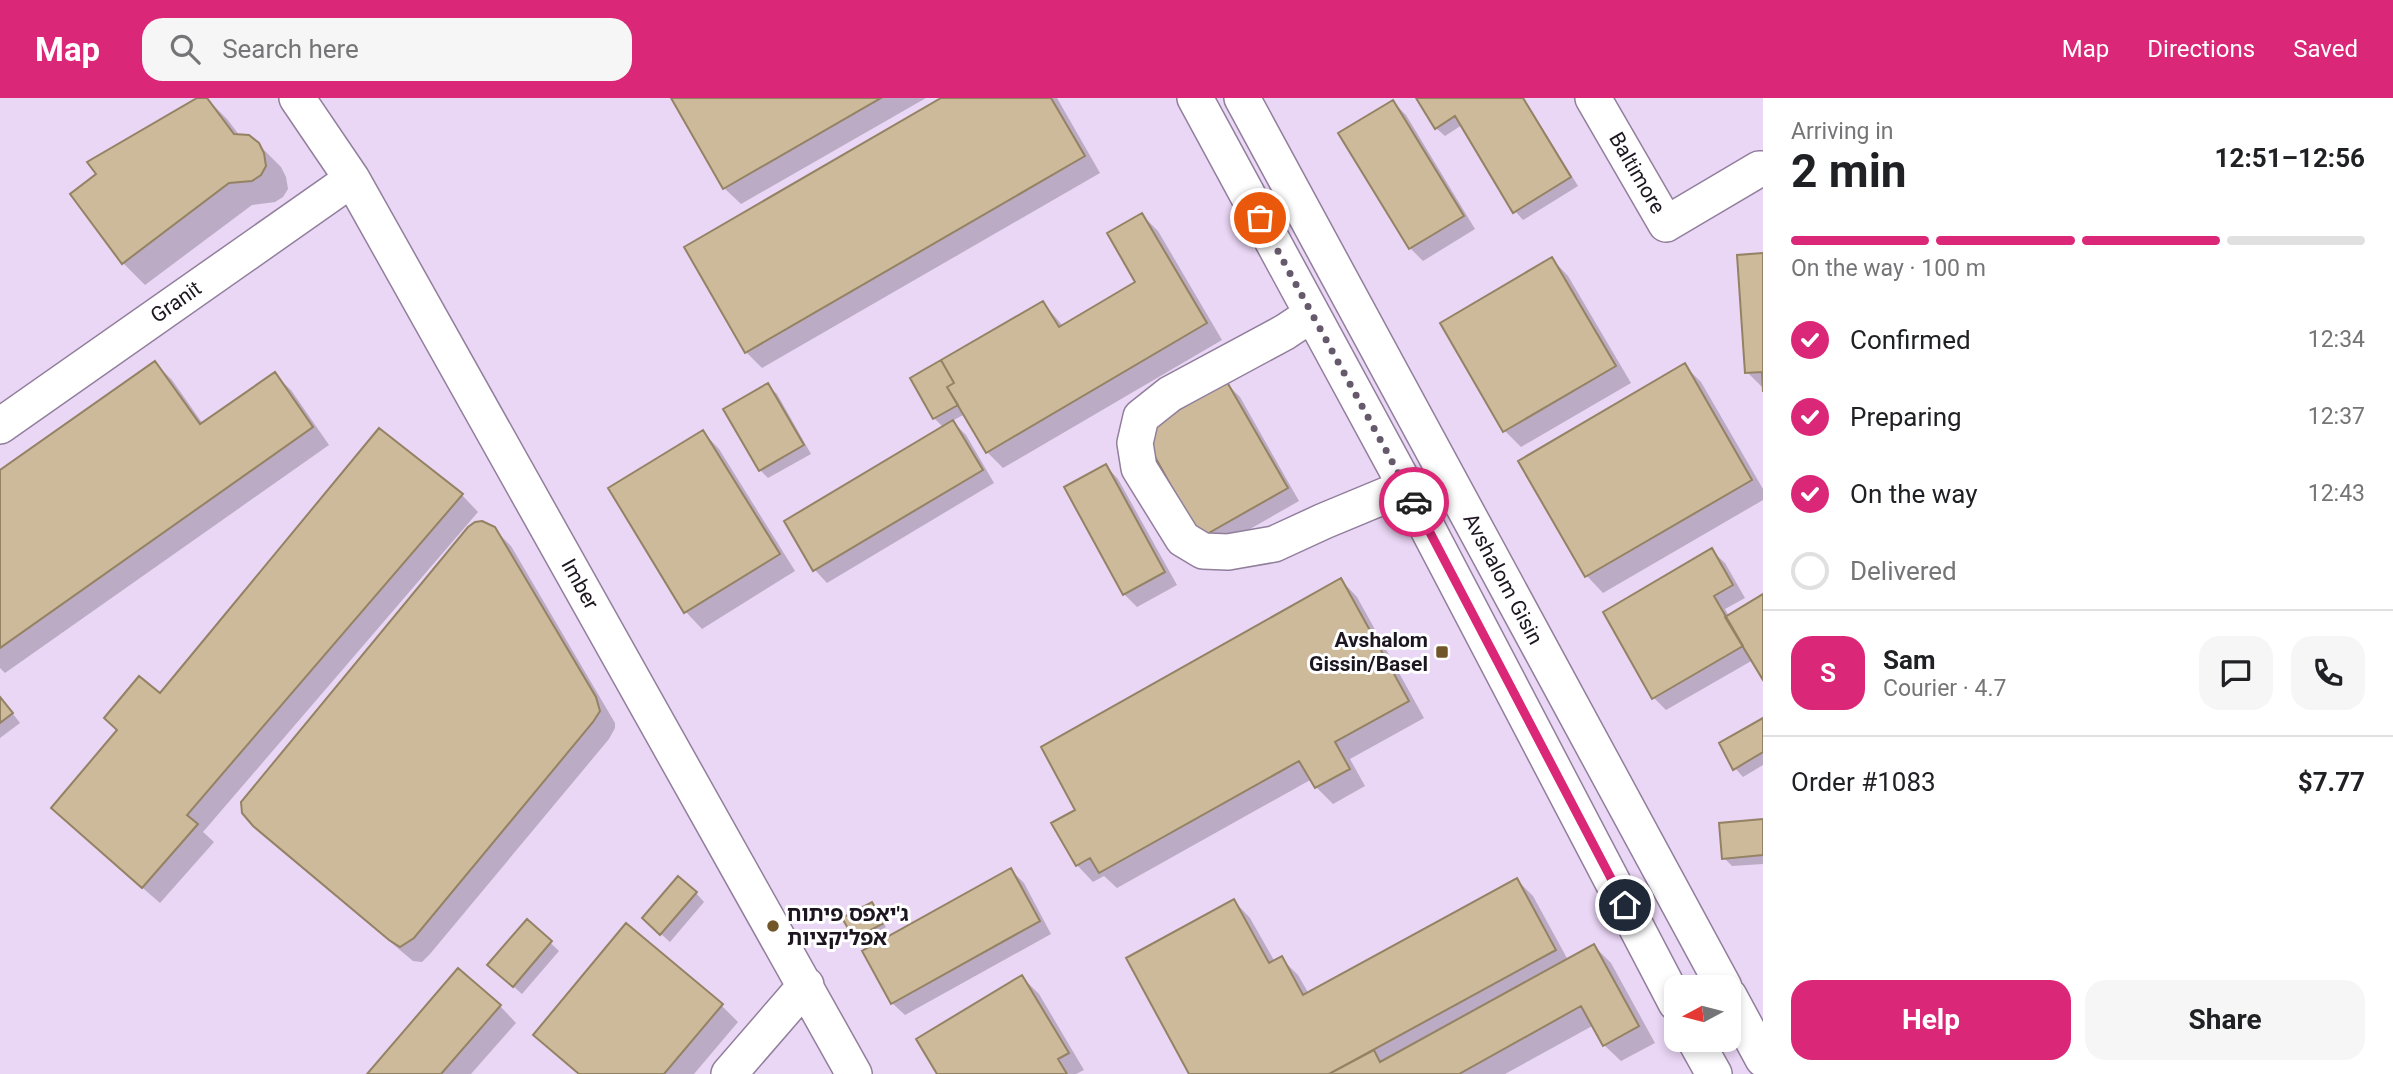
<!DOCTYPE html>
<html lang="en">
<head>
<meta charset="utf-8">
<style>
	body { margin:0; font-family:Roboto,"Noto Sans Hebrew",sans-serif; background:#f6f6f6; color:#202124; height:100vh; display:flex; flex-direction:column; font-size:26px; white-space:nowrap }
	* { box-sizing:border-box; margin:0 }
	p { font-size:23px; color:#757577 }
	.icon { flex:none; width:38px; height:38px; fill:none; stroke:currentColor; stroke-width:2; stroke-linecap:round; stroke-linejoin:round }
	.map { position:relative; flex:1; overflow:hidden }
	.details { display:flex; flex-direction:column; background:#fff; width:630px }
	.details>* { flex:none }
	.needle { width:46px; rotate:263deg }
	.controls { position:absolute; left:1664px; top:877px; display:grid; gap:14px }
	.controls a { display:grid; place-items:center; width:77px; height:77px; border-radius:14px; background:#fff; box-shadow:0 4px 10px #0003; font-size:35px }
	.pin { position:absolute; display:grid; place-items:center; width:60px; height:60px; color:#fff; margin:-30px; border:4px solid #fff; border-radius:50%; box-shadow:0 2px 7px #0007 }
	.courier { position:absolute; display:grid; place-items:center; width:70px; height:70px; margin:-35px; border:5px solid #db2777; border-radius:50%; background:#fff; color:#222; box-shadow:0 2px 9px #0007 }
	.headline em { font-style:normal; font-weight:700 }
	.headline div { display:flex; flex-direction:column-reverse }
	.headline { display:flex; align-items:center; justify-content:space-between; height:119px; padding:0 28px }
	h1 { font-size:46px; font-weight:700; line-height:52px }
	.bar { display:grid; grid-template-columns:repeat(4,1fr); gap:10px 7px; align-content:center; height:84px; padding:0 28px }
	.bar i { height:9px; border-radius:5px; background:#e0e0e0 }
	.bar .current { background:#db2777 }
	.bar p { grid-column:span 4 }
	.line { display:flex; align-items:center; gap:18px; padding:0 28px; border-top:2px solid #e0e0e0 }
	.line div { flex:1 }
	.round { display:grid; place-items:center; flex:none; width:74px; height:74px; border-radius:21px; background:#f6f6f6 }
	ol { padding:0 28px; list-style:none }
	li { display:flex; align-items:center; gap:21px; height:77px }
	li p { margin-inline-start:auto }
	li .icon { padding:7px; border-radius:50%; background:#db2777; color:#fff; stroke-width:4 }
	li:last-child { color:#757577 }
	li i { width:38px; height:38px; border:4px solid #e0e0e0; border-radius:50% }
	.action { display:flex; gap:14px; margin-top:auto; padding:14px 28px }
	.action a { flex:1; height:80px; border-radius:21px; background:#db2777; color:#fff; font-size:28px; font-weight:700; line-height:80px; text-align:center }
	.action a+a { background:#f6f6f6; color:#202124 }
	header { display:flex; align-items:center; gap:42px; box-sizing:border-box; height:98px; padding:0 35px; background:#db2777; color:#fff }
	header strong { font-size:33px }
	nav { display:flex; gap:38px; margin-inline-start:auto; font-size:24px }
	.search { width:490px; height:63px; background:#f6f6f6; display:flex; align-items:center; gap:18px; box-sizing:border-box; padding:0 24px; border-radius:21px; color:#757577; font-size:26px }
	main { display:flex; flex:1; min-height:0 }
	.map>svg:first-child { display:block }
	.shadow { fill:#0003 }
	.building { fill:#cdba9a; stroke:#948264; stroke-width:2 }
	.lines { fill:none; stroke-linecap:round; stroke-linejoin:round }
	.minor-casing { stroke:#917f9c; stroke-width:38 }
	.minor { stroke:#fff; stroke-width:35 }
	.done { stroke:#65596b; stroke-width:7; stroke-dasharray:0 12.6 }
	.route { stroke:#db2777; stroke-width:9 }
	.poi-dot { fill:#705628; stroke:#fff; stroke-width:2.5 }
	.labels { text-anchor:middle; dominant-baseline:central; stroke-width:6; stroke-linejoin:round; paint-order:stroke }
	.street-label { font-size:21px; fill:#1d1621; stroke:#fff }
	.poi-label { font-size:21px; font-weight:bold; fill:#1d1621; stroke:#fff; text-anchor:end }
</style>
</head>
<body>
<header>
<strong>Map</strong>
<div class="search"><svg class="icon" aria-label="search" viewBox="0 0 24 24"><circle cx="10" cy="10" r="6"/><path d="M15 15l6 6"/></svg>Search here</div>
<nav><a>Map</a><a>Directions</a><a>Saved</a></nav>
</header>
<main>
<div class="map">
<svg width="1763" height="976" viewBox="0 0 1763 976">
	<rect width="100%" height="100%" fill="#ead6f5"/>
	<!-- shadow -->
	<path class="shadow" d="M 201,0 L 206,0 L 227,21 L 240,38 L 258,46 L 281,69 L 286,79 L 288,91 L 283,99 L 275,104 L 252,107 L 145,187 L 123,165 Z
		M 673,0 L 926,0 L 741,106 L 724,90 Z
		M 944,0 L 1057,0 L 1100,75 L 762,270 L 746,254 Z
		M 1418,0 L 1524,0 L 1578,88 L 1523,122 L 1515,113 L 1462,27 L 1445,38 L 1436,30 Z
		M 1393,4 L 1406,17 L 1475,131 L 1423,163 L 1410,150 Z
		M 1142,117 L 1158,133 L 1222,242 L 1003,370 L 987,354 L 965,316 L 952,323 L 966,337 L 994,385 L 827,485 L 815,472 L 786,424 L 944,330 L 934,320 L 1043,205 L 1063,228 L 1137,185 Z
		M 1763,157 L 1763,290 L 1747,274 Z
		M 1552,161 L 1568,178 L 1631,285 L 1521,349 L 1505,333 Z
		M 155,265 L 172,282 L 203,326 L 274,276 L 291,292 L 329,347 L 5,575 L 0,570 L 0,375 Z
		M 1684,267 L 1701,284 L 1763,391 L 1763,402 L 1603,495 L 1587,478 L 1520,363 Z
		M 1227,286 L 1240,299 L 1299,403 L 1215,451 L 1202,439 Z
		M 768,288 L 777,296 L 811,356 L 768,380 L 760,372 Z
		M 703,334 L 719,351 L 795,473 L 702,531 L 686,514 L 611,391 Z
		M 1106,368 L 1118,381 L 1177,487 L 1137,509 L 1124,496 Z
		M 462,397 L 478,414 L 203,734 L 214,744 L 160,805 L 69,726 L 160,598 Z
		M 494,431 L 511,448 L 615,625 L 615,630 L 609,641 L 430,856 L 422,864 L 413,863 L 271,744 L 247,720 Z
		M 1712,453 L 1725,465 L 1745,500 L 1725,511 L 1753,562 L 1666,612 L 1654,600 Z
		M 1341,482 L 1357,499 L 1424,620 L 1350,661 L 1365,688 L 1333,706 L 1316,689 L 1312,681 L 1117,790 L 1104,778 L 1093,784 L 1077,767 L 1078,712 Z
		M 0,599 L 20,625 L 0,640 Z
		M 1763,622 L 1763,667 L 1743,679 L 1735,670 Z
		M 1763,723 L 1763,766 L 1732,768 L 1724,760 Z
		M 1011,772 L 1024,785 L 1051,836 L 905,917 L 892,905 Z
		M 1517,782 L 1533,798 L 1568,862 L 1594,848 L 1611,865 L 1655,945 L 1621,963 L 1604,947 L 1594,927 L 1505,976 L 1191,976 L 1234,803 L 1250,820 L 1275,864 L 1281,860 L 1298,877 L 1309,896 Z
		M 696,795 L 704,804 L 670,844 L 653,829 Z
		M 871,806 L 886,829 L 859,844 L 845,821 Z
		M 527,823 L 559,853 L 522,896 L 498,875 Z
		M 1022,879 L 1039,896 L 1084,972 L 1076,976 L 939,976 Z
		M 721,907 L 738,924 L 694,976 L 578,976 L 535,937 Z
		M 500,908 L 516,925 L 471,976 L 369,976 Z"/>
	<!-- building -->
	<path class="building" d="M 197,0 L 207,0 L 234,36 L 249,37 L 259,45 L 264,55 L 266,68 L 261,77 L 252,83 L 229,85 L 122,166 L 70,96 L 96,76 L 87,64 Z
		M 671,0 L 881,0 L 723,91 Z
		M 941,0 L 1051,0 L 1085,58 L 745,255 L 684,149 Z
		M 1416,0 L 1523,0 L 1571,79 L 1513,115 L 1455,18 L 1435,31 Z
		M 1393,2 L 1464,118 L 1409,151 L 1338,35 Z
		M 1142,115 L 1207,225 L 986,355 L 947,289 L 954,285 L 941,262 L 1043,203 L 1059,229 L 1135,184 L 1107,135 Z
		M 1763,155 L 1763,294 L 1762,274 L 1745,275 L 1737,157 Z
		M 1552,159 L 1616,268 L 1503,334 L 1440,225 Z
		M 941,262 L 954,285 L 947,289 L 958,307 L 933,321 L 910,280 Z
		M 155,263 L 200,326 L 275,274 L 313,329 L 0,550 L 0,372 Z
		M 1685,265 L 1752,382 L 1585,479 L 1518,363 Z
		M 1227,284 L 1288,390 L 1200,440 L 1149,348 L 1156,325 Z
		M 768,285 L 804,347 L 759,373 L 723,311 Z
		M 953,322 L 983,372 L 813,473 L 784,423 Z
		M 379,330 L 463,396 L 187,717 L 198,726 L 142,790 L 51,710 L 117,632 L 104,620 L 139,578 L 160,595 Z
		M 703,332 L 780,456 L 684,515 L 608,390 Z
		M 1106,366 L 1165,474 L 1123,497 L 1064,389 Z
		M 482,423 L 495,429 L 596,599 L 600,613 L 593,624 L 414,840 L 400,849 L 389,842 L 253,728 L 242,715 L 241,704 L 468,429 L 475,424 Z
		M 1712,450 L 1733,487 L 1714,498 L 1743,548 L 1652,601 L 1603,514 Z
		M 1341,480 L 1409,603 L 1335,644 L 1350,671 L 1315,690 L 1299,663 L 1099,775 L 1090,760 L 1076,768 L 1051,725 L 1075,712 L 1041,649 Z
		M 1763,496 L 1763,582 L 1725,519 Z
		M 0,599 L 13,615 L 0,625 Z
		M 1763,620 L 1763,654 L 1733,672 L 1719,645 Z
		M 1763,721 L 1763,757 L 1722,761 L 1719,725 Z
		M 1011,770 L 1040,823 L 891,906 L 862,853 Z
		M 678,778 L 697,794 L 660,837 L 642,820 Z
		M 1517,780 L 1556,852 L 1329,976 L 1189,976 L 1126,860 L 1234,801 L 1269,865 L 1282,858 L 1303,897 Z
		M 872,804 L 884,825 L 854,841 L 842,820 Z
		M 527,821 L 552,843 L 513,889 L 487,867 Z
		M 626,825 L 723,906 L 664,976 L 579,976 L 533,937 Z
		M 1594,846 L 1639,928 L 1603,948 L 1581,908 L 1459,976 L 1329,976 L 1374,952 L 1380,964 Z
		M 458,870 L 501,907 L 441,976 L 367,976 Z
		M 1022,877 L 1069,955 L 1058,961 L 1067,976 L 937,976 L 916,941 Z"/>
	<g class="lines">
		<!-- minor casing -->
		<g class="minor-casing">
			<path id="minor" d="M 297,0 L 352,81 L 854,976
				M 1195,0 L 1406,389 L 1676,905
				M 1242,0 L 1724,889
				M 1593,0 L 1666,126 L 1759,71 L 1763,71
				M 1312,216 L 1285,234 L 1170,296 L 1141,319 L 1135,345 L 1139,370 L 1183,441 L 1203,453 L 1228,454 L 1274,446 L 1324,423 L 1406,389
				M 0,328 L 352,81
				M 1729,898 L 1763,961
				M 1695,942 L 1714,976
				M 729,976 L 806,887"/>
		</g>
		<!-- minor -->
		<use href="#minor" class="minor"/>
	</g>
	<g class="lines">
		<!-- done -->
		<path class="done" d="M 1260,120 L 1414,404"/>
		<!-- route -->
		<path class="route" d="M 1414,404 L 1625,807"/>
	</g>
	<!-- markers -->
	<g class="poi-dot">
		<rect x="1435" y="547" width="14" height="14" rx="3.5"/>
		<circle cx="773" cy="828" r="7"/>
	</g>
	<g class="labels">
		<!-- street labels -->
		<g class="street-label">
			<text transform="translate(1637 75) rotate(60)">Baltimore</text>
			<text transform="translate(176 204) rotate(-35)">Granit</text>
			<text transform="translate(1503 481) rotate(62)">Avshalom Gisin</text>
			<text transform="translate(580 486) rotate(61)">Imber</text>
		</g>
		<!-- poi labels -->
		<g class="poi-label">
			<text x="1428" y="542">Avshalom<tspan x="1428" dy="24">Gissin/Basel</tspan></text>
			<text x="787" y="816" text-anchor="start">ג'יאפס פיתוח<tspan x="787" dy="24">אפליקציות</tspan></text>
		</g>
	</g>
</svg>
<div class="controls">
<a><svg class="needle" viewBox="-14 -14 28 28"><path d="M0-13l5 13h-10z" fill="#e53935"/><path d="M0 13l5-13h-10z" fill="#757577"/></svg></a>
</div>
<div class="pin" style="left:1260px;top:120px;background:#ea580c"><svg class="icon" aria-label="bag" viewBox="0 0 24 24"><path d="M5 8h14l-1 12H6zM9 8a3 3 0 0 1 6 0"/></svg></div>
<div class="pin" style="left:1625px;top:807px;background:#1f2937"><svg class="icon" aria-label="home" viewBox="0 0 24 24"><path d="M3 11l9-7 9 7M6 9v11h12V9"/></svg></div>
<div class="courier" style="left:1414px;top:404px"><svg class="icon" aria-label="car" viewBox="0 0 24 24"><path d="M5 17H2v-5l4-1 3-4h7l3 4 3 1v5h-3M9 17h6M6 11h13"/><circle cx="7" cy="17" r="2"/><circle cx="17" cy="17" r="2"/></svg></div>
</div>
<section class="details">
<div class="headline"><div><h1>2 min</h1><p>Arriving in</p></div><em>12:51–12:56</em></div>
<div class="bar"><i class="current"></i><i class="current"></i><i class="current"></i><i></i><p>On the way · 100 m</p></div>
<ol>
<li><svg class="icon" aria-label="check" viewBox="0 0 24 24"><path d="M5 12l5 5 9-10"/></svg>Confirmed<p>12:34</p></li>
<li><svg class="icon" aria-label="check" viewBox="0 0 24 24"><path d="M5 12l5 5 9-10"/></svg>Preparing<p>12:37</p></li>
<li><svg class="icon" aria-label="check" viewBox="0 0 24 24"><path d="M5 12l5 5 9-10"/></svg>On the way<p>12:43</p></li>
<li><i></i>Delivered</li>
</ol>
<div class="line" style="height:126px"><b class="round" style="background:#db2777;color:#fff">S</b><div><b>Sam</b><p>Courier · 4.7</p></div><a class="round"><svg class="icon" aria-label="chat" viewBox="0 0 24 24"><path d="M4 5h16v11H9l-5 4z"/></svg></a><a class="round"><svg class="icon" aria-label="phone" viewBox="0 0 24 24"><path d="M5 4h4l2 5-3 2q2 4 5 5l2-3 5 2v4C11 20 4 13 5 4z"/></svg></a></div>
<div class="line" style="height:91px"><div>Order #1083</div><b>$7.77</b></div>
<div class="action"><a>Help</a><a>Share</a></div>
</section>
</main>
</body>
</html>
